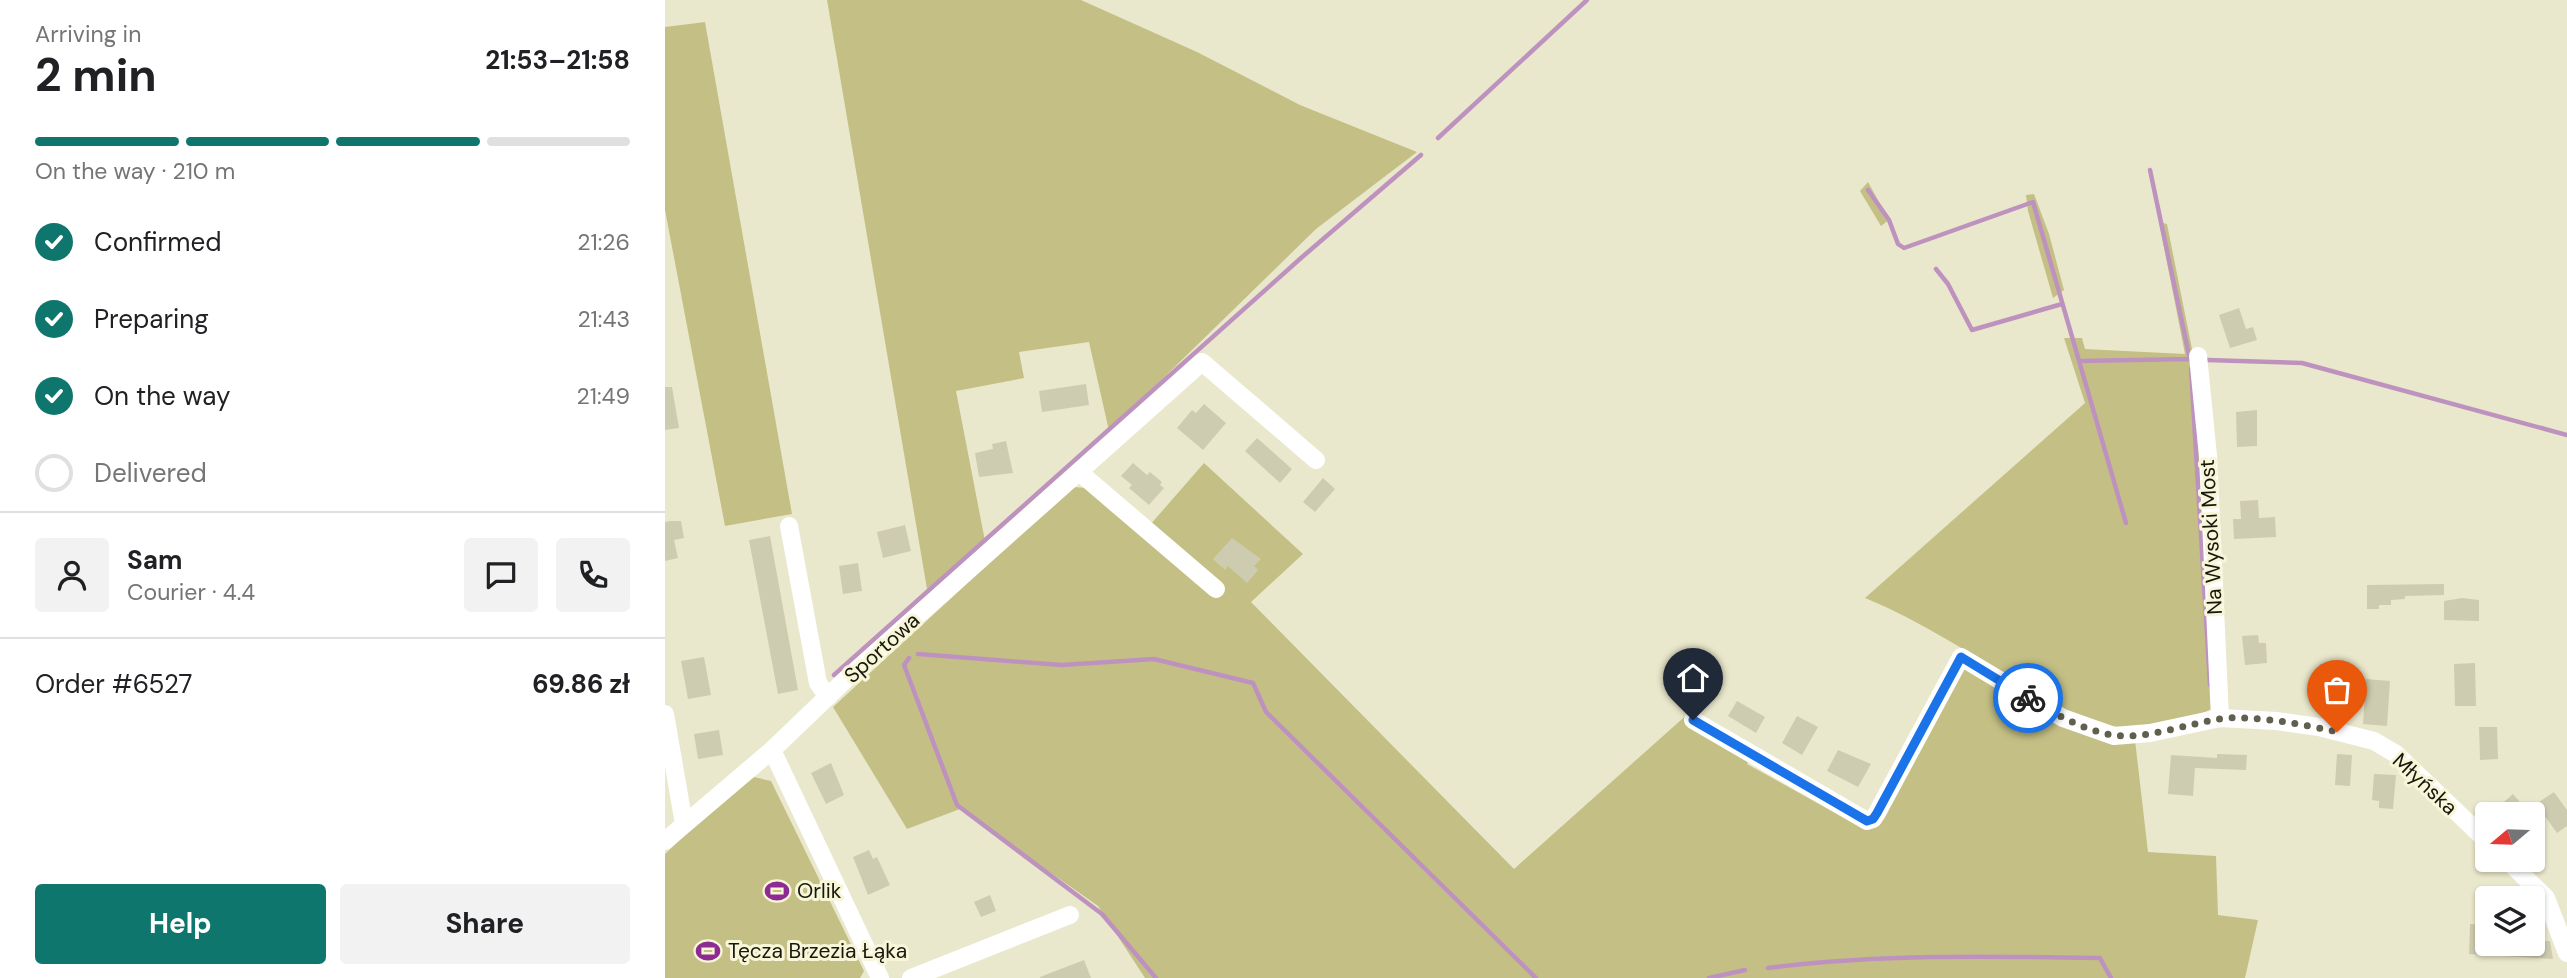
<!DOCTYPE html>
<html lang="en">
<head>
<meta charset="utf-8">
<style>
	body { margin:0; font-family:"DM Sans",sans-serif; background:#f2f2f2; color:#202124; height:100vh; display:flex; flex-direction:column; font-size:26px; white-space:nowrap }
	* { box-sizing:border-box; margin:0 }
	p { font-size:23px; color:#757577 }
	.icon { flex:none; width:38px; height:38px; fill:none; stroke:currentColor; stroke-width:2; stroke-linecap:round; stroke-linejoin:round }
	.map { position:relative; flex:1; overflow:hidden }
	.panel { display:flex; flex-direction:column; background:#fff; width:665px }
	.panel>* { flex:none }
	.needle { width:46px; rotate:251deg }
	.fabs { position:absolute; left:1810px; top:802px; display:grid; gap:14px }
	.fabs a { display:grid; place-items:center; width:70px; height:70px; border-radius:7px; background:#fff; box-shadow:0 2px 5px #0004; font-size:35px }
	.pin { position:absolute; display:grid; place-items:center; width:60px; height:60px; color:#fff; margin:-72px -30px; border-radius:50% 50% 50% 0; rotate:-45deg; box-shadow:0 0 7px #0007 }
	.pin .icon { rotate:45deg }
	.courier { position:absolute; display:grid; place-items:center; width:70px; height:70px; margin:-35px; border:5px solid #1a73e8; border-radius:50%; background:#fff; color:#222; box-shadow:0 2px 9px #0007 }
	.headline em { font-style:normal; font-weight:700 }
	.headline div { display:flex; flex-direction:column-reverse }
	.headline { display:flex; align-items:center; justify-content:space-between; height:119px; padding:0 35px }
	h1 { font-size:46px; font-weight:700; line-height:52px }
	.bar { display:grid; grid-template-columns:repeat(4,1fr); gap:10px 7px; align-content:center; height:84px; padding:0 35px }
	.bar i { height:9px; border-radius:5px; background:#e0e0e0 }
	.bar .current { background:#0f766e }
	.bar p { grid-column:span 4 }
	.line { display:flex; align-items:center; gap:18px; padding:0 35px; border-top:2px solid #e0e0e0 }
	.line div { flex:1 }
	.round { display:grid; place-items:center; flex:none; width:74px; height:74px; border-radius:7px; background:#f2f2f2 }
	ol { padding:0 35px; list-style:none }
	li { display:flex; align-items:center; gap:21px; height:77px }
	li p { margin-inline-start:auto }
	li .icon { padding:7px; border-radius:50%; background:#0f766e; color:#fff; stroke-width:4 }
	li:last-child { color:#757577 }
	li i { width:38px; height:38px; border:4px solid #e0e0e0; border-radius:50% }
	.button { display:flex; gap:14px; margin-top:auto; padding:14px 35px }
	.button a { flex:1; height:80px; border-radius:7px; background:#0f766e; color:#fff; font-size:28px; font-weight:700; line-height:80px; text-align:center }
	.button a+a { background:#f2f2f2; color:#202124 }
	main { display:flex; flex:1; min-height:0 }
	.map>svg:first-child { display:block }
	.green { fill:#c4c085 }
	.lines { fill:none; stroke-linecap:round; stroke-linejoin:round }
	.stream { stroke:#be92bf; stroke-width:4.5 }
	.building { fill:#ceccb0 }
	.minor { stroke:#fff; stroke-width:18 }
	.done { stroke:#61604f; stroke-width:7; stroke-dasharray:0 12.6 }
	.route { stroke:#1a73e8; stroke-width:9 }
	.labels { text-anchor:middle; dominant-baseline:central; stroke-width:6; stroke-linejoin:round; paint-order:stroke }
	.street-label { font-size:21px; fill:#17170c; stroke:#f8f6d9 }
	.poi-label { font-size:21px; fill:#17170c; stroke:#f8f6d9; text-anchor:start }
</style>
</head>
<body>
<main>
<section class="panel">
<div class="headline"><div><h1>2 min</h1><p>Arriving in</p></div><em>21:53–21:58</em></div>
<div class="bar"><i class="current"></i><i class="current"></i><i class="current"></i><i></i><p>On the way · 210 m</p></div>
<ol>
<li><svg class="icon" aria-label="check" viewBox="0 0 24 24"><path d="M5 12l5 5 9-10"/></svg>Confirmed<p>21:26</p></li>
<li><svg class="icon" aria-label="check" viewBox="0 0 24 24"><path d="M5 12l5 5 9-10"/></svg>Preparing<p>21:43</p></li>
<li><svg class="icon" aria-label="check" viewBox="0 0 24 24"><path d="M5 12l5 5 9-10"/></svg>On the way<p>21:49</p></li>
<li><i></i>Delivered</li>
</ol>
<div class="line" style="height:126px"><a class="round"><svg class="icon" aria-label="person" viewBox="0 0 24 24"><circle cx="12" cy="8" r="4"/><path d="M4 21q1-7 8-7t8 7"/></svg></a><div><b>Sam</b><p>Courier · 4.4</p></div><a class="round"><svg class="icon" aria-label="chat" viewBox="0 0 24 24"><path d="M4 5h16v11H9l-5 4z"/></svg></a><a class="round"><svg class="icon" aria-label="phone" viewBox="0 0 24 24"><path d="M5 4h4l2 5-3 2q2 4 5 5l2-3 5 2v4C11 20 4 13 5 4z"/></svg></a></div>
<div class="line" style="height:91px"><div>Order #6527</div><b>69.86 zł</b></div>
<div class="button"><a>Help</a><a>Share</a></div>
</section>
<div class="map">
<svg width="1902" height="978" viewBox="0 0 1902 978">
	<rect width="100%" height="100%" fill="#eae8cc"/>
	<!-- green -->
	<path class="green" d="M 162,0 L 416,0 L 532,52 L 635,105 L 752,152 L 651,229 L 444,431 L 424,342 L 354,352 L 359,378 L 291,391 L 320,541 L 262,589 Z
		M 40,22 L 127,514 L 60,526 L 0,210 L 0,27 Z
		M 1203,182 L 1224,220 L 1216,226 L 1195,191 Z
		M 1369,194 L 1384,234 L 1399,290 L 1388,298 L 1363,211 L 1361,195 Z
		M 1494,222 L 1502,224 L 1528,354 L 1550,707 C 1522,723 1468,731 1435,725 C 1411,721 1381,699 1359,686 C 1307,655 1256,621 1200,598 L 1420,403 L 1399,338 L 1417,338 L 1420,349 L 1520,354 Z
		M 539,463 L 638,554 L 586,602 L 849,869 L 1026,711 L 1090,749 L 1082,764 L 1192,825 L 1210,825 L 1298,670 L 1306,670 L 1470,740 L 1483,852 L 1551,856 L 1553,915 L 1593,920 L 1580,978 L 480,978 L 433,906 L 295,809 L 242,829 L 168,707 L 407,487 L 424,488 L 478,533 Z
		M 89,777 L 106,781 L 199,971 L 195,978 L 0,978 L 0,854 L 53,804 Z"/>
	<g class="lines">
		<!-- stream -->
		<path class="stream" d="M 773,138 L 922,0
			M 1485,170 L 1525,360
			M 1203,190 L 1224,220 L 1233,244 L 1239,248 L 1368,202 L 1461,523
			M 1271,269 L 1283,284 L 1307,330 L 1397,304
			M 1542,360 L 1637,363 L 1902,435
			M 1414,361 L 1525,359
			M 1526,369 L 1545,685
			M 253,654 L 397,665 L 489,659 L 588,683 L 601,712 L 871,978
			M 244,658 L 239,665 L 292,805 L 437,914 L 491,978
			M 169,675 L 636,258 L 756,155
			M 1103,968 C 1213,954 1323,956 1435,958 L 1446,978
			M 1044,978 L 1080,970"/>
	</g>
	<!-- building -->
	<path class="building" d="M 1574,308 L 1581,329 L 1588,327 L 1592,340 L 1565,348 L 1554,315 Z
		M 421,384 L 424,405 L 377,412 L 374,391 Z
		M 0,387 L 7,387 L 14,428 L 0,430 Z
		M 539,404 L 561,423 L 538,450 L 512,428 L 527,410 L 531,413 Z
		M 1592,410 L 1592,446 L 1572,447 L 1571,412 Z
		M 592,438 L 627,469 L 615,483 L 580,451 Z
		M 341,441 L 348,473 L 314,477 L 310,453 L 328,449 L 327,444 Z
		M 468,463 L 482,475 L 485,472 L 497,482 L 495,485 L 499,488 L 484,505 L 464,488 L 467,485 L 456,476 Z
		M 658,478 L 670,489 L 650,512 L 638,502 Z
		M 1593,500 L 1594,518 L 1610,517 L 1611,537 L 1569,539 L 1568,519 L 1576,519 L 1575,501 Z
		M 5,521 L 16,521 L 19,538 L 9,540 L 13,558 L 0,561 L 0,522 Z
		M 240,525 L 246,551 L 218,558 L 212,532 Z
		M 105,536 L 133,690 L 113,694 L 84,540 Z
		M 567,538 L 596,559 L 589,566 L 593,570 L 582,583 L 563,566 L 560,570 L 548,559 Z
		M 193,563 L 197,591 L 178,594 L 174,566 Z
		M 1779,584 L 1779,595 L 1740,596 L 1740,599 L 1726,600 L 1726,605 L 1714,605 L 1714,609 L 1702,609 L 1702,585 Z
		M 1797,598 L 1814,600 L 1814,621 L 1779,620 L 1779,601 Z
		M 1593,635 L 1594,643 L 1601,643 L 1602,663 L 1580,665 L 1577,636 Z
		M 39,657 L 46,695 L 23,699 L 16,661 Z
		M 1810,663 L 1811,706 L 1790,706 L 1789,664 Z
		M 1655,664 L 1676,668 L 1670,700 L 1648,695 Z
		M 1701,679 L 1725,681 L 1722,726 L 1698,724 Z
		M 1072,701 L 1100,717 L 1091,733 L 1063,716 Z
		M 1132,716 L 1153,727 L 1137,755 L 1117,743 Z
		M 1814,727 L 1832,727 L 1833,759 L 1815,760 Z
		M 54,730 L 58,755 L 33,759 L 29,734 Z
		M 1173,750 L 1206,764 L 1193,787 L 1162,771 Z
		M 1552,754 L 1582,755 L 1581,770 L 1530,768 L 1528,796 L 1503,794 L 1506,755 L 1552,758 Z
		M 1672,754 L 1687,755 L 1685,786 L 1670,785 Z
		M 166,763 L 179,795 L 161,804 L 146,773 Z
		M 1709,774 L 1731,775 L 1728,809 L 1714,808 L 1714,801 L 1707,800 Z
		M 1889,792 L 1902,810 L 1902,826 L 1892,833 L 1871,804 Z
		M 1848,794 L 1865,814 L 1825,814 Z
		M 204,850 L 208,859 L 212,857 L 225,885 L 203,895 L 188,857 Z
		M 325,895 L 331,911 L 316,917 L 309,902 Z
		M 1805,924 L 1822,925 L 1822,943 L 1885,941 L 1888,959 L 1804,954 Z
		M 419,960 L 426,978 L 375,978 L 375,977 Z"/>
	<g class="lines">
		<!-- minor -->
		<path class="minor" d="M 1533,356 L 1543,456 L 1555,718
			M 414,472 L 551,589
			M 124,526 L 153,683 L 163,697
			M 0,714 L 19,824
			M 1028,720 L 1202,821 L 1208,819 L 1212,813 L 1296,657 L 1398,718 L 1449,736 L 1485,733 L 1555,718 L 1611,721 L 1654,727 L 1709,741 L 1731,754 L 1822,841
			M 107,750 L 215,978
			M 0,841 L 107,750 L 178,682 L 537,362 L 651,460
			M 1841,859 L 1881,898 L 1902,953
			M 246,978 L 405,915"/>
	</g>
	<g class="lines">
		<!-- done -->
		<path class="done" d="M 1363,698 C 1388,713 1418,730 1447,735 C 1480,740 1522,724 1554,719 C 1584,714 1643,725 1672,732"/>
		<!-- route -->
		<path class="route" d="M 1028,720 L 1202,821 L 1208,819 L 1212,813 L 1296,657 L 1363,698"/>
	</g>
	<!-- icons -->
	<defs>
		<g id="stadium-bare" transform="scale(1.89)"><path d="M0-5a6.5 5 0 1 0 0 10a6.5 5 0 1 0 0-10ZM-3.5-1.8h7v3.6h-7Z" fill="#8d2b93" stroke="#f8f6d9" stroke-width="2.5" paint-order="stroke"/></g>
	</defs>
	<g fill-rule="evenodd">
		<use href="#stadium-bare" x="112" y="891"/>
		<use href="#stadium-bare" x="43" y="951"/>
	</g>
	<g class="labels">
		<!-- street labels -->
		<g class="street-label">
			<text transform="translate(1546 537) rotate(-93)">Na Wysoki Most</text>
			<text transform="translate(217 648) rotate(-42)">Sportowa</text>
			<text transform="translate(1760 784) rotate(43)">Młyńska</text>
		</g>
		<!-- poi labels -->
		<g class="poi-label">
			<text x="132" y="891">Orlik</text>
			<text x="63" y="951">Tęcza Brzezia Łąka</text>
		</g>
	</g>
</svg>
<div class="fabs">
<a><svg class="needle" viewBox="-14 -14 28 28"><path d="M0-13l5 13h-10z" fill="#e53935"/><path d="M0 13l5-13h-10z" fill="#757577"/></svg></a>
<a><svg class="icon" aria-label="layers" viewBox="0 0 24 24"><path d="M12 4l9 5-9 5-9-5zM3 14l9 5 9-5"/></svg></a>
</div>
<div class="pin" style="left:1672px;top:732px;background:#ea580c"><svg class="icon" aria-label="bag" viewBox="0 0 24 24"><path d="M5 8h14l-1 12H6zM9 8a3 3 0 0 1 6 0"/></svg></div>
<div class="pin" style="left:1028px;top:720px;background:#1f2937"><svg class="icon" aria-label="home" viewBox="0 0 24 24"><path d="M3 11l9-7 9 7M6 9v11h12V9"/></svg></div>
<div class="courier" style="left:1363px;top:698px"><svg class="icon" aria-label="bike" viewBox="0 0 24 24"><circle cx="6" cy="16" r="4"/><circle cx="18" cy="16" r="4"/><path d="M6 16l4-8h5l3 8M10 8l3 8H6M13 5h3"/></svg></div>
</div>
</main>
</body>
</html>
